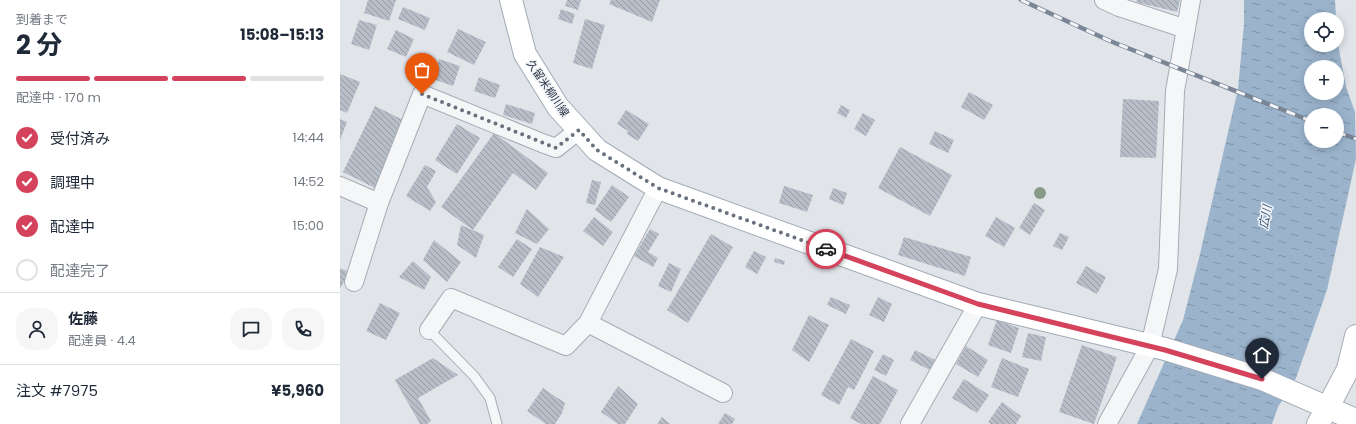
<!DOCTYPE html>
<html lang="ja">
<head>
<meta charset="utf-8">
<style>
	body { margin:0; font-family:Poppins,"Noto Sans JP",sans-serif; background:#f6f6f7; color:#1f2937; height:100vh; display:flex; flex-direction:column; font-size:15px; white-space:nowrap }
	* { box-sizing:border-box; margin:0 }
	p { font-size:13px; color:#747a83 }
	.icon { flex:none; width:22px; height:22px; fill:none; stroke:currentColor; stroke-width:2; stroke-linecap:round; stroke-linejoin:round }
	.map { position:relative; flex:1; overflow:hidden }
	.details { display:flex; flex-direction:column; background:#fff; width:340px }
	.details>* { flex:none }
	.controls { position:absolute; left:964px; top:12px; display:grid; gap:8px }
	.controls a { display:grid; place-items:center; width:40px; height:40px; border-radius:50%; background:#fff; box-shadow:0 2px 10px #0003; font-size:20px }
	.pin { position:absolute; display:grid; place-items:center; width:34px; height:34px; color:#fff; margin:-41px -17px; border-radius:50% 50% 50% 0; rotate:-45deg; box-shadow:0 0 4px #0007 }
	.pin .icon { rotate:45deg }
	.courier { position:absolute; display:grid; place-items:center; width:40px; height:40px; margin:-20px; border:3px solid #d4425c; border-radius:50%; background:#fff; color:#222; box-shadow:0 1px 5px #0007 }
	.headline em { font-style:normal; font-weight:700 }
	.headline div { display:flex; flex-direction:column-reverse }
	.headline { display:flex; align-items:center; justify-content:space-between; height:68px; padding:0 16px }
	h1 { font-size:26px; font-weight:700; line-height:30px }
	.bar { display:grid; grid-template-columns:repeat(4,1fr); gap:6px 4px; align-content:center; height:48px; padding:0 16px }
	.bar i { height:5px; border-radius:3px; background:#e0e1e3 }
	.bar .on { background:#d4425c }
	.bar p { grid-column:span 4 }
	.line { display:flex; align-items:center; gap:10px; padding:0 16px; border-top:1px solid #e0e1e3 }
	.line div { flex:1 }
	.round { display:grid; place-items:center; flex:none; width:42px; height:42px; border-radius:16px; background:#f6f6f7 }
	ol { padding:0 16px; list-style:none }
	li { display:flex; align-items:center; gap:12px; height:44px }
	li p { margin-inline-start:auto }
	li .icon { padding:4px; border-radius:50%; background:#d4425c; color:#fff; stroke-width:4 }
	li:last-child { color:#747a83 }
	li i { width:22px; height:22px; border:2px solid #e0e1e3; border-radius:50% }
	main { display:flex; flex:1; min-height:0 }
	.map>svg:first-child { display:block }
	.water { fill:url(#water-ripples); fill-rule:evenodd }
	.building { fill:url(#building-back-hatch) }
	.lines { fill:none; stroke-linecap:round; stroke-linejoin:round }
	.service-casing { stroke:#a6acb5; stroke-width:11 }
	.minor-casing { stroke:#a6acb5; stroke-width:20 }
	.secondary-casing { stroke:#a6acb5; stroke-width:24 }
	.primary-casing { stroke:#a0aab7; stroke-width:24 }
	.service { stroke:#f4f6f8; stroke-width:9 }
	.minor { stroke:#f4f6f8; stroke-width:18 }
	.secondary { stroke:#fff; stroke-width:22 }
	.primary { stroke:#fff; stroke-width:22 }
	.rail-casing { stroke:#7a8595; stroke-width:4.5 }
	.rail { stroke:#f1f4f8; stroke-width:3; stroke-dasharray:9; stroke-linecap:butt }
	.tree { fill:#879b86 }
	.done { stroke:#69717d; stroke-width:4; stroke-dasharray:0 7.2 }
	.route { stroke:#d4425c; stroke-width:5 }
	.labels { text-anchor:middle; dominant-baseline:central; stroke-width:3; stroke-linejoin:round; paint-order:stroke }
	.street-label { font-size:11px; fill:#293343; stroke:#f1f4f8 }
	.water-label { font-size:12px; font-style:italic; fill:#315379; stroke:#f1f4f8 }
</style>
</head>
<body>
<main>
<section class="details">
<div class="headline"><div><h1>2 分</h1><p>到着まで</p></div><em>15:08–15:13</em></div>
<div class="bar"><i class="on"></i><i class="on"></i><i class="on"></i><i></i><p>配達中 · 170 m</p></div>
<ol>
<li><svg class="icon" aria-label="check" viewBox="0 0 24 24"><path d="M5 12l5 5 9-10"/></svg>受付済み<p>14:44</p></li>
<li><svg class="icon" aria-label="check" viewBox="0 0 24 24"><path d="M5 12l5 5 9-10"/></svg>調理中<p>14:52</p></li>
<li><svg class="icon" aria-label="check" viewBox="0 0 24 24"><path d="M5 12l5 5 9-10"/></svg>配達中<p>15:00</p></li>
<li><i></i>配達完了</li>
</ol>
<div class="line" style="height:72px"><a class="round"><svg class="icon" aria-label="person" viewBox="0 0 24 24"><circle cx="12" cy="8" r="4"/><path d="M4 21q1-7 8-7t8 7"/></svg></a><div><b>佐藤</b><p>配達員 · 4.4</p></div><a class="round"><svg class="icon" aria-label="chat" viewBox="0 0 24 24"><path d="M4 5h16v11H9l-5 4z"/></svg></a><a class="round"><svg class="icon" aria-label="phone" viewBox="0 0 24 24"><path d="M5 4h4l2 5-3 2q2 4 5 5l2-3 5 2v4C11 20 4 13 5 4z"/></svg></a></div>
<div class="line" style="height:52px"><div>注文 #7975</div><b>¥5,960</b></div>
</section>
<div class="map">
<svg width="1016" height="424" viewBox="0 0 1016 424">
	<defs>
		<pattern id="water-ripples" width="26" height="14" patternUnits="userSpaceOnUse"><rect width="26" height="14" fill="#9bb4cc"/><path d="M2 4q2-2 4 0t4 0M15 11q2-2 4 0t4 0" fill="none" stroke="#7e93a7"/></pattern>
		<pattern id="building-back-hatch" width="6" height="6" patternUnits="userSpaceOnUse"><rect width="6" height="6" fill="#b8bec8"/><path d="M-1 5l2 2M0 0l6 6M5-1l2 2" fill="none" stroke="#969ba4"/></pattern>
	</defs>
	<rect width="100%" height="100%" fill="#e1e5ea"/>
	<!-- water -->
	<path class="water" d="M 904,0 L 995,0 L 996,19 L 971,19 L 971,45 L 997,45 L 997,38 L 1006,87 L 1015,112 L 1016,159 L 987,290 L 956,378 L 938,407 L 932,424 L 797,424 L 843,320 L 859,258 L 898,89 L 904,24 ZM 971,67 L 997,67 L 997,93 L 971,93 ZM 971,115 L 997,115 L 997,141 L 971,141 Z"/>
	<!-- building -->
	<path class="building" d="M 28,0 L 56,0 L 49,21 L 24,13 Z
		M 227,0 L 241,0 L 238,10 L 225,6 Z
		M 271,0 L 320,0 L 312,22 L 269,4 Z
		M 797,0 L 840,0 L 837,12 L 796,2 Z
		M 63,7 L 90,18 L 85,30 L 58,19 Z
		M 221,9 L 235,14 L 232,24 L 218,19 Z
		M 245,19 L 265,25 L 252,69 L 233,63 Z
		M 19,20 L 37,25 L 29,50 L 11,44 Z
		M 118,29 L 146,42 L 134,65 L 107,52 Z
		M 56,30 L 74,39 L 66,57 L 47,49 Z
		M 99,59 L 120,66 L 113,86 L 93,79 Z
		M 0,74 L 20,82 L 7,113 L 0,110 Z
		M 139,77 L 160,85 L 155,98 L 134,91 Z
		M 629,92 L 653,105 L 644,120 L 621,107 Z
		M 783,99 L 819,101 L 816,158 L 780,157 Z
		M 166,104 L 195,113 L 192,124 L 163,115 Z
		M 501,105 L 510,110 L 506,118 L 497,113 Z
		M 35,106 L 67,122 L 35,188 L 3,172 Z
		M 286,110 L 309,124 L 298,141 L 287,134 L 288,131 L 277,124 Z
		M 523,113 L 535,120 L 526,136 L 514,129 Z
		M 0,119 L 7,122 L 0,140 Z
		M 117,124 L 140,138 L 117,174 L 95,160 Z
		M 595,131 L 614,140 L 608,153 L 589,144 Z
		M 154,133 L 208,173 L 196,190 L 173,173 L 133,230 L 101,207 Z
		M 560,147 L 612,175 L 590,216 L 538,188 Z
		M 85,165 L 96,171 L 87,187 L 96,202 L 90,211 L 66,196 Z
		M 252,180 L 261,182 L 255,205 L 246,203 Z
		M 272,185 L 289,197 L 271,222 L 255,210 Z
		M 444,186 L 473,195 L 467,212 L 439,203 Z
		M 493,188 L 507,193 L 503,205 L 489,199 Z
		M 694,203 L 705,210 L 690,235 L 679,228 Z
		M 187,209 L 209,229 L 197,244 L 175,233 Z
		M 254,217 L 273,232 L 263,246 L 243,231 Z
		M 656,217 L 675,228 L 664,247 L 645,236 Z
		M 121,225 L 144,235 L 136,258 L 117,245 Z
		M 310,229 L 319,234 L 308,252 L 318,258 L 313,267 L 294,256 Z
		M 720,233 L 729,237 L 722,250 L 713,246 Z
		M 371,234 L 393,247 L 348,323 L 327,310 Z
		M 564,237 L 631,257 L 625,276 L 558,255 Z
		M 177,239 L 192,249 L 173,277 L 158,267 Z
		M 94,240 L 121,262 L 107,282 L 83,260 Z
		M 200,247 L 224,257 L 198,297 L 180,284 Z
		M 414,251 L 426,257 L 417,274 L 405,267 Z
		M 435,258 L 445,261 L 444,265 L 434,262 Z
		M 73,261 L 91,277 L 84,290 L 59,277 Z
		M 329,263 L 341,269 L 331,292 L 318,286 Z
		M 746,266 L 766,277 L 757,294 L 736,283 Z
		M 0,268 L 9,272 L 0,289 Z
		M 491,297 L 510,305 L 506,314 L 487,305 Z
		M 538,297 L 552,304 L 544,322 L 529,315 Z
		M 40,303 L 60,313 L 46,340 L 26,331 Z
		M 469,315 L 489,325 L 469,362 L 452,350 Z
		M 657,320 L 679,328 L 671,353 L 648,345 Z
		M 688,333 L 706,337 L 701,361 L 682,357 Z
		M 511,339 L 534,351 L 514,390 L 508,387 L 499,405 L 481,395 Z
		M 742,345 L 777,357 L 754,424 L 719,412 Z
		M 626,346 L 648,360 L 638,377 L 616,364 Z
		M 575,350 L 595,360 L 590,370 L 570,360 Z
		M 543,354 L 554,360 L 546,376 L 534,370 Z
		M 93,358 L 118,375 L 78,398 L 91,421 L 87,424 L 80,424 L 55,380 Z
		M 662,358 L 689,369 L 678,397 L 651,387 Z
		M 533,376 L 558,390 L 540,424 L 521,424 L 510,418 Z
		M 624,379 L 649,395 L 637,413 L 612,398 Z
		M 278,386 L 298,404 L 285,424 L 278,424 L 261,412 Z
		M 203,388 L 225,403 L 222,413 L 215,424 L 206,424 L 187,411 Z
		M 662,402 L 681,416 L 676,424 L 651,424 L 648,422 Z
		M 385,413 L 395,419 L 392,424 L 378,424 Z
		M 322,417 L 330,424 L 317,424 Z"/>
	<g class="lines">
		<!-- service casing -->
		<g class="service-casing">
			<path id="service" d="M 89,330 L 134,376 L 150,398 L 157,424"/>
		</g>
		<!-- minor casing -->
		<g class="minor-casing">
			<path id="minor" d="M 764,0 L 779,7 L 846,29
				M 0,186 L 39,203
				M 14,282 L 39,203 L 82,94 L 202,143 L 216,148 L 239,130
				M 248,323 L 383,393
				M 89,330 L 111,298 L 226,346 L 248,323 L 318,188
				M 570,424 L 638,304
				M 767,424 L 810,346 L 828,269 L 835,91 L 851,0"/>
		</g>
		<!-- secondary casing -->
		<g class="secondary-casing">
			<path id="secondary" d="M 978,424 L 988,407 L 1008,369 L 1016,336"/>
		</g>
		<!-- primary casing -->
		<g class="primary-casing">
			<path id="primary" d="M 171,0 L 185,54 L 218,107 L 257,150 L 318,188 L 638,304 L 825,349 L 922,379 L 1016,420"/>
		</g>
		<!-- service -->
		<use href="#service" class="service"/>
		<!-- minor -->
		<use href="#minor" class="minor"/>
		<!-- secondary -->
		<use href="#secondary" class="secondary"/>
		<!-- primary -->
		<use href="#primary" class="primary"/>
		<!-- rail casing -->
		<g class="rail-casing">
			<path id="rail" d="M 681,0 L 770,41 L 971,121
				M 997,132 L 1016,139"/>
		</g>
		<!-- rail -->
		<use href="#rail" class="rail"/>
	</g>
	<!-- trees -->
	<circle class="tree" cx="700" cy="193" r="6"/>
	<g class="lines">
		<!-- done -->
		<path class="done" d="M 82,94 L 216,148 L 239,130 L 257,150 L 318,188 L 486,249"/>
		<!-- route -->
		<path class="route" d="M 486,249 L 638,304 L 825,350 L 922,379"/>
	</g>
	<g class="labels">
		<!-- street labels -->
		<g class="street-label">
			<text transform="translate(208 88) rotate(56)">久留米柳川線</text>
		</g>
		<!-- water labels -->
		<g class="water-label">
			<text transform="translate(925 217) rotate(-80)">広川</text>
		</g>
	</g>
</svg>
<div class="controls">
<a><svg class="icon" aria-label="locate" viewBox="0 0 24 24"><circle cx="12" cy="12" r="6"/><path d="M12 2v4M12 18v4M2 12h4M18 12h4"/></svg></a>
<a>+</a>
<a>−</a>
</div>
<div class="pin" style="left:82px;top:94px;background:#ea580c"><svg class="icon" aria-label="bag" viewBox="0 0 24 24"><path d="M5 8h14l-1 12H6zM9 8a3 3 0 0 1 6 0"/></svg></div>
<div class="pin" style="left:922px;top:379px;background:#1f2937"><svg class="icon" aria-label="home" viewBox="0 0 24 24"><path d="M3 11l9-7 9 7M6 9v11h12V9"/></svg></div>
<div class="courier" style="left:486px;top:249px"><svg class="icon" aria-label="car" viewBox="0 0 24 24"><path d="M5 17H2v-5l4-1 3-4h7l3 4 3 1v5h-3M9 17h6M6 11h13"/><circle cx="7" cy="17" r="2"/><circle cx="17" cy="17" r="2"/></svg></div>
</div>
</main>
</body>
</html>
